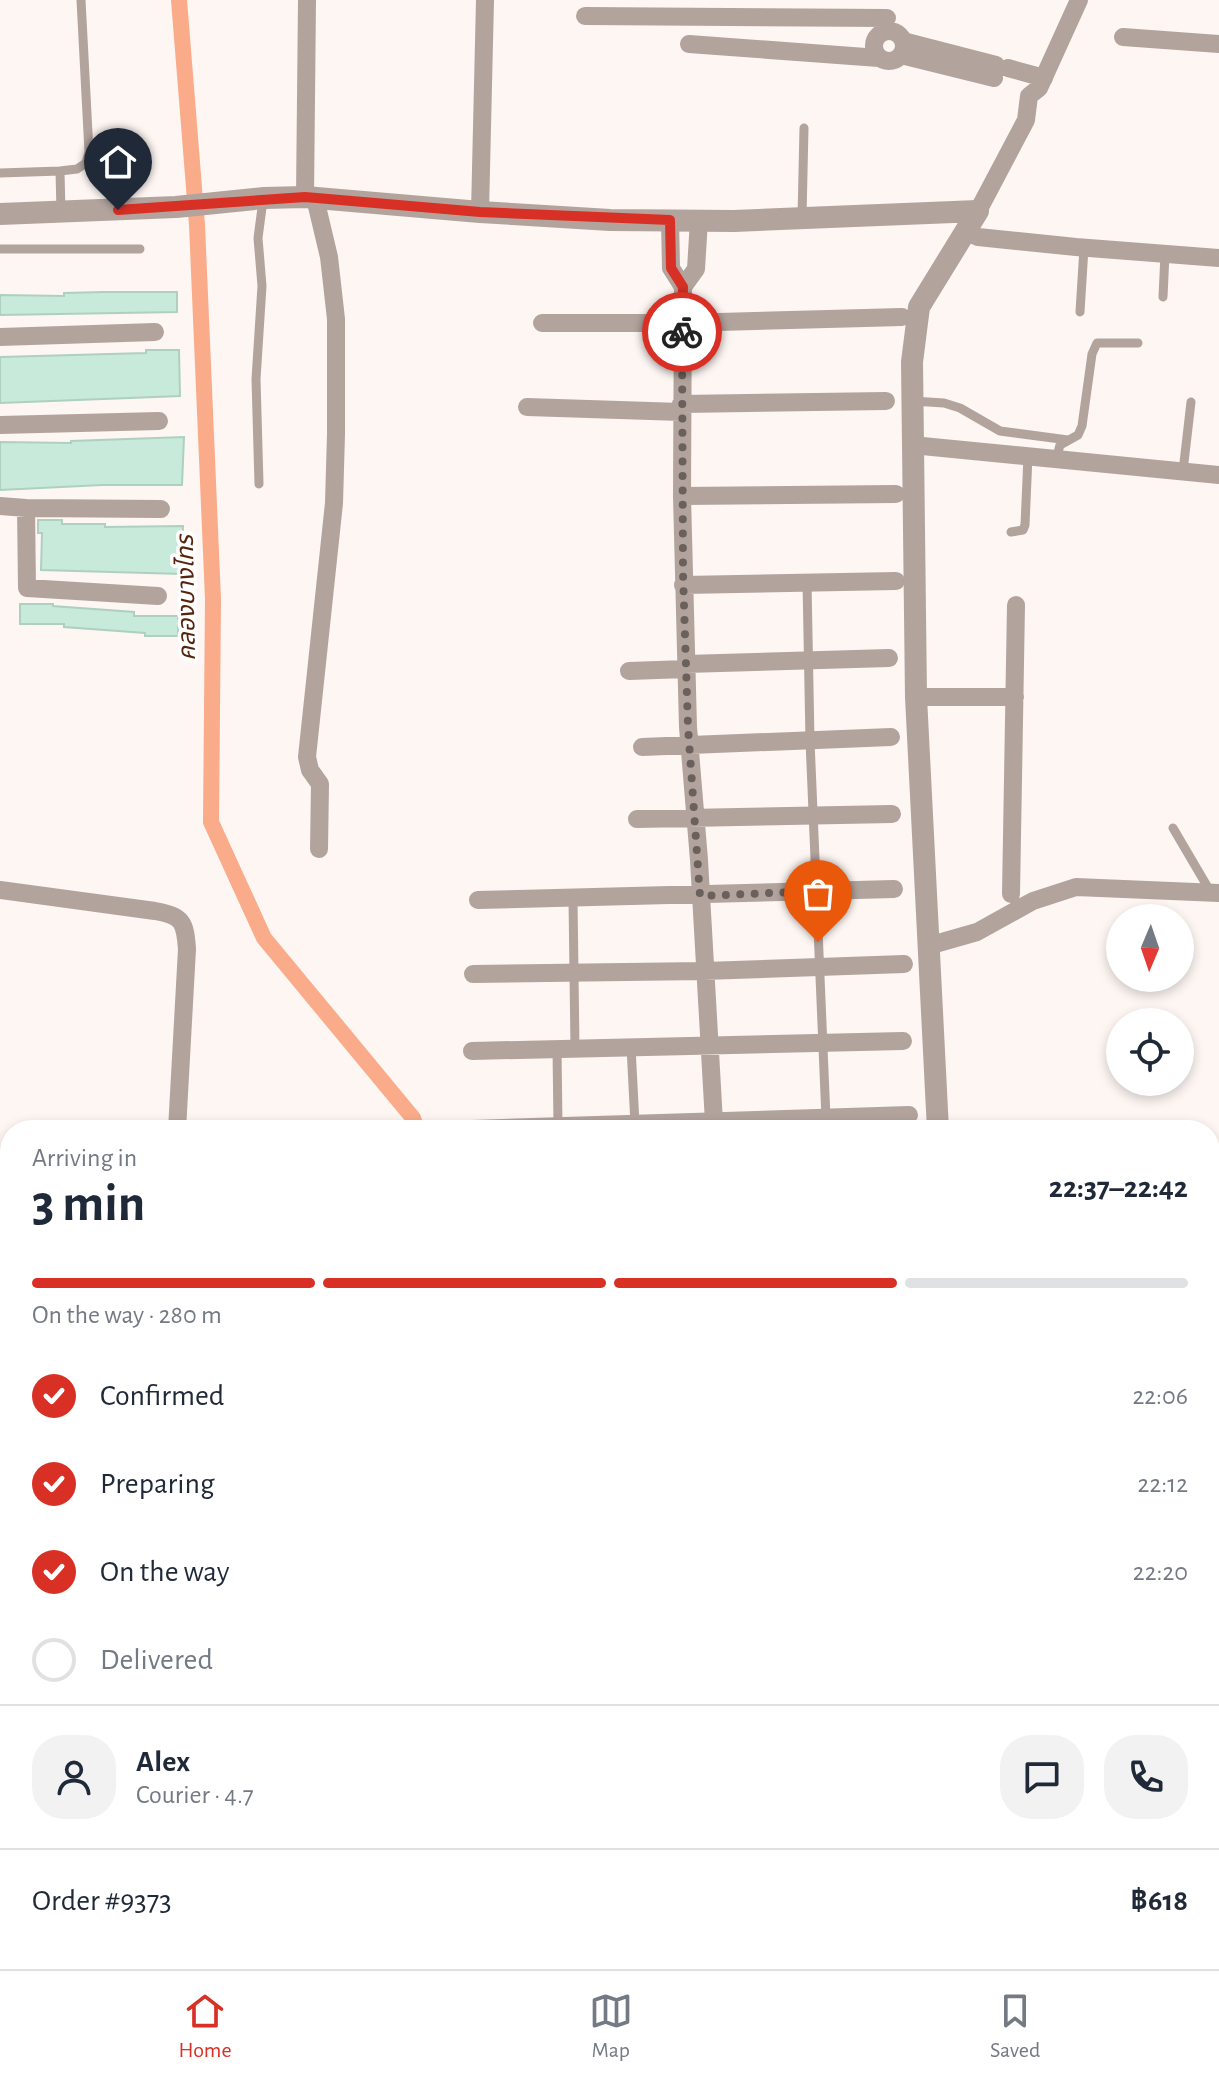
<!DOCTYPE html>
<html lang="en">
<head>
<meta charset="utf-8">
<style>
	body { margin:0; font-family:"Alegreya Sans","Noto Sans Thai",sans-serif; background:#f2f2f3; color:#1f2937; height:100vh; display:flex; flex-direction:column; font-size:30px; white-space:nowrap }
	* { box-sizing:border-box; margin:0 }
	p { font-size:26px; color:#747a83 }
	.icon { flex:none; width:44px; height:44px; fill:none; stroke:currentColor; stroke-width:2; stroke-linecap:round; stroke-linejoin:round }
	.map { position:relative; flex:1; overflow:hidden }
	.sheet { position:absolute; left:0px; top:1120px; width:1220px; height:850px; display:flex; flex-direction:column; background:#fff; border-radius:32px 32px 0 0; box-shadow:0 4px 12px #0003 }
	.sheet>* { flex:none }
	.needle { width:52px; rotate:182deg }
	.controls { position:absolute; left:1106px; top:904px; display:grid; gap:16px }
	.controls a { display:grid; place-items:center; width:88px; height:88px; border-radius:50%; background:#fff; box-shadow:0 4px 12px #0003; font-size:40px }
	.pin { position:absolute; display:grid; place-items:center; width:68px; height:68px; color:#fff; margin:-82px -34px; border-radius:50% 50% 50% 0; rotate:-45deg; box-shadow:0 0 8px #0007 }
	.pin .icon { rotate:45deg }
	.courier { position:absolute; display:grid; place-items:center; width:80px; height:80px; margin:-40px; border:6px solid #d93025; border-radius:50%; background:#fff; color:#222; box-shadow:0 2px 10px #0007 }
	.summary em { font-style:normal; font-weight:600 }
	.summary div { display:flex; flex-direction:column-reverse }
	.summary { display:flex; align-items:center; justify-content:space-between; height:136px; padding:0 32px }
	h1 { font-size:52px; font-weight:600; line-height:60px }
	.bar { display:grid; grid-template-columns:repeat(4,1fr); gap:12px 8px; align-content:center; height:96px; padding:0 32px }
	.bar i { height:10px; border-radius:6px; background:#e0e1e3 }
	.bar .on { background:#d93025 }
	.bar p { grid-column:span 4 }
	.line { display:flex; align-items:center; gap:20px; padding:0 32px; border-top:2px solid #e0e1e3 }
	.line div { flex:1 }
	.round { display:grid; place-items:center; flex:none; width:84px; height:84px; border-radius:32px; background:#f2f2f3 }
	ol { padding:0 32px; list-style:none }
	li { display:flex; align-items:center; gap:24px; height:88px }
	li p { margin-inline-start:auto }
	li .icon { padding:8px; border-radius:50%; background:#d93025; color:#fff; stroke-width:4 }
	li:last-child { color:#747a83 }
	li i { width:44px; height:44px; border:4px solid #e0e1e3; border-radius:50% }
	.menu { display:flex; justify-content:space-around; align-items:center; height:112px; border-top:2px solid #e0e1e3; background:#fff; font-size:22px; color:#747a83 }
	.menu a { display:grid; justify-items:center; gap:4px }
	.menu .on { color:#d93025 }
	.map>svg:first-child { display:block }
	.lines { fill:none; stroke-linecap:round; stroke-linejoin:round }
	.canal { stroke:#faab8a; stroke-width:16 }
	.building { fill:#c7eada; stroke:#aed0c0; stroke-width:2 }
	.service { stroke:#b2a39d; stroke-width:9 }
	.minor { stroke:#b2a39d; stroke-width:18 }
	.tertiary { stroke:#b2a39d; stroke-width:22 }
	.done { stroke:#6a605c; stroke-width:8; stroke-dasharray:0 14.4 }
	.route { stroke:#d93025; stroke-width:10 }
	.labels { text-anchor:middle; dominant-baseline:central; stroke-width:7; stroke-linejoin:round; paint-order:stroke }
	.water-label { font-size:24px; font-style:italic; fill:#55240d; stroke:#fff }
</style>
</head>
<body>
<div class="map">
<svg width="1219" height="1969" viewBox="0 0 1219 1969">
	<rect width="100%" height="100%" fill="#fdf6f3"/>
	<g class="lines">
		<!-- canal -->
		<path class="canal" d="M 179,0 L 197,225 L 213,599 L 211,822 L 264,938 L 413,1118 L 417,1130
			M 0,1449 L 10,1451
			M 1210,1560 L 1219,1560
			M 479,1960 L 481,1969"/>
	</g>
	<!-- building -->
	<path class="building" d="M 103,292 L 177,292 L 177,312 L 0,315 L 0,295 L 64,296 L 64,293 Z
		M 146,350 L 179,350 L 180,396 L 0,403 L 0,357 L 146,353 Z
		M 184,437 L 182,485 L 102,485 L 0,490 L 0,442 L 71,443 L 71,441 Z
		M 38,520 L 62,520 L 62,524 L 105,524 L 105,527 L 183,526 L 182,574 L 41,570 L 42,533 L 38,533 Z
		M 20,604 L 53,604 L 53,606 L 134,612 L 134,616 L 178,616 L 178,636 L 145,636 L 145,633 L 64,627 L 64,624 L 20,624 Z"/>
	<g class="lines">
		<!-- service -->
		<path class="service" d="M 0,173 L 60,171
			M 61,212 L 60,171 L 77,169 L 86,163 L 89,152 L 81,0
			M 802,217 L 804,128
			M 0,249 L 140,249
			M 1163,297 L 1165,254
			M 1080,312 L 1084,248
			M 912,401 L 944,403 L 960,408 L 1000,431 L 1068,440
			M 1056,460 L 1060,445 L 1078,435 L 1082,426 L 1092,354 L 1097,343 L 1138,343
			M 1183,471 L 1191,402
			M 259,484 L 256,379 L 262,286 L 258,238 L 263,200
			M 1011,532 L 1023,530 L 1025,525 L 1028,456
			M 807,582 L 810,741 L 826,1118
			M 1173,828 L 1210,891
			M 573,898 L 575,1049
			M 631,1047 L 635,1124
			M 557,1049 L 558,1126
			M 298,1960 L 298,1969"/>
		<!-- minor -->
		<path class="minor" d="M 585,16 L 887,18
			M874 46a15 15 0 1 1 30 0a15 15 0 1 1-30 0Z
			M 1123,37 L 1219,44
			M 903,41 L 996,65
			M 689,44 L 879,58
			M 901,55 L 994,78
			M 1008,68 L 1044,78
			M 305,197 L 307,0
			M 315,198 L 329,257 L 336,319 L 336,434 L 334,503 L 307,757 L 310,770 L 320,784 L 319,849
			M 978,211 L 1026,120 L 1029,96 L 1039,88 L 1079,0
			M 480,212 L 485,0
			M 670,220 L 671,268 L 683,287 L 682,496 L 688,727 L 699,860 L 714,1122
			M 966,232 L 978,237 L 1076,247 L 1219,258
			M 683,287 L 696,269 L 699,220
			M 542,323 L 682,323 L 902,317
			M 0,337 L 155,332
			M 681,404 L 886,401
			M 527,407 L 681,412
			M 0,425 L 159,421
			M 912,445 L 1219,475
			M 682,496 L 896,494
			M 0,506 L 26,508 L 161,509
			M 26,508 L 27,588 L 158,596
			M 683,585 L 896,581
			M 686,664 L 889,658
			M 629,671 L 686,669
			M 916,697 L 1015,697
			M 642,747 L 891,737
			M 637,819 L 892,814
			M 0,890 L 155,911 C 183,916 185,922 187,949 L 177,1130
			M 1011,894 L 1016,605
			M 478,900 L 894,889
			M 928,946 L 977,932 L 1033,901 L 1076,887 L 1219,893
			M 473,974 L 704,971 L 904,964
			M 472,1051 L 903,1041
			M 472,1129 L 909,1115
			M 0,1418 L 10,1419
			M 1210,1588 L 1219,1589
			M 0,1723 L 10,1723
			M 0,1799 L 10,1799
			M 0,1874 L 10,1874
			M 0,1950 L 10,1950"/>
		<!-- tertiary -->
		<path class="tertiary" d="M 0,214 L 176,207 L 264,198 L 305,197 L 480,212 L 610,220 L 734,221 L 978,211
			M 938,1130 L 916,697 L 912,362 L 919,307 L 978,211
			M 1070,1969 L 1070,1960"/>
	</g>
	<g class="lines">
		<!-- done -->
		<path class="done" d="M 682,332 L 683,574 L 688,727 L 700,896 L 817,891 L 818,942"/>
		<!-- route -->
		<path class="route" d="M 118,210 L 305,197 L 480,212 L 670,220 L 671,268 L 683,287 L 682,332"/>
	</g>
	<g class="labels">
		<!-- water labels -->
		<g class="water-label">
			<text transform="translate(187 598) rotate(-91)">คลองบางไทร</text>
		</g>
	</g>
</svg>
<div class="controls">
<a><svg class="needle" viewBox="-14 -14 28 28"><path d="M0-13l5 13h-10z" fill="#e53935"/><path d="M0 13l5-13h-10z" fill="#747a83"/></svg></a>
<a><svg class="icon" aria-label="locate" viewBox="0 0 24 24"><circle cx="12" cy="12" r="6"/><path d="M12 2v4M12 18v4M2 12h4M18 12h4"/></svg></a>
</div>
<div class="pin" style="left:818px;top:942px;background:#ea580c"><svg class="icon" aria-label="bag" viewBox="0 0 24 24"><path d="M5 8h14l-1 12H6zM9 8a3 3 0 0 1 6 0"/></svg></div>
<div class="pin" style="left:118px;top:210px;background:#1f2937"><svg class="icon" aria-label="home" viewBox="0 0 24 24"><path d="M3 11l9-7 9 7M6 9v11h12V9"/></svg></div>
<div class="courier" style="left:682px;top:332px"><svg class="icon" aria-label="bike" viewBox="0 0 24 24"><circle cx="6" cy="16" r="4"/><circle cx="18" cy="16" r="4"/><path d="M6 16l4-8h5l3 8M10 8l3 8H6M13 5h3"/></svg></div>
<section class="sheet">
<div class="summary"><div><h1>3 min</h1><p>Arriving in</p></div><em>22:37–22:42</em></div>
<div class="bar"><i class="on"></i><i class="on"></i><i class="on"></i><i></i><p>On the way · 280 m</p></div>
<ol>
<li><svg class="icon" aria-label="check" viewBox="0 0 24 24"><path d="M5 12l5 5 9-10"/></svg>Confirmed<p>22:06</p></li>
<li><svg class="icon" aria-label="check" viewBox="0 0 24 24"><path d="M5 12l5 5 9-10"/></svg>Preparing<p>22:12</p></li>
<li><svg class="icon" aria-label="check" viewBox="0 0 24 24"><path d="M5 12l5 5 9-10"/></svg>On the way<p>22:20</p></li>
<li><i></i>Delivered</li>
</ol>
<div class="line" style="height:144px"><a class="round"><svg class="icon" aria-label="person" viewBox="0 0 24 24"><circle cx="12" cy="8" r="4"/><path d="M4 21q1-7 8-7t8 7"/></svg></a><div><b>Alex</b><p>Courier · 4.7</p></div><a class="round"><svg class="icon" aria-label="chat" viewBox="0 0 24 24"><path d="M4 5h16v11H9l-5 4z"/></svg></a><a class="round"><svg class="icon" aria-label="phone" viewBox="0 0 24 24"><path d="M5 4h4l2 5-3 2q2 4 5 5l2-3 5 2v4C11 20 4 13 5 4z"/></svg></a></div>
<div class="line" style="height:104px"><div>Order #9373</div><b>฿618</b></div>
</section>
</div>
<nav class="menu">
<a class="on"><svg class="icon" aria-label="home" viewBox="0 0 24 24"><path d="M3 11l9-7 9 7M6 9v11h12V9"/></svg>Home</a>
<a><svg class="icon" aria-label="map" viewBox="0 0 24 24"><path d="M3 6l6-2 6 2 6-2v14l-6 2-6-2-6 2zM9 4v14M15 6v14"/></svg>Map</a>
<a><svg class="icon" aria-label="saved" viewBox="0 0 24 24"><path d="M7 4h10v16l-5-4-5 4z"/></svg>Saved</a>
</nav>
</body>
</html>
